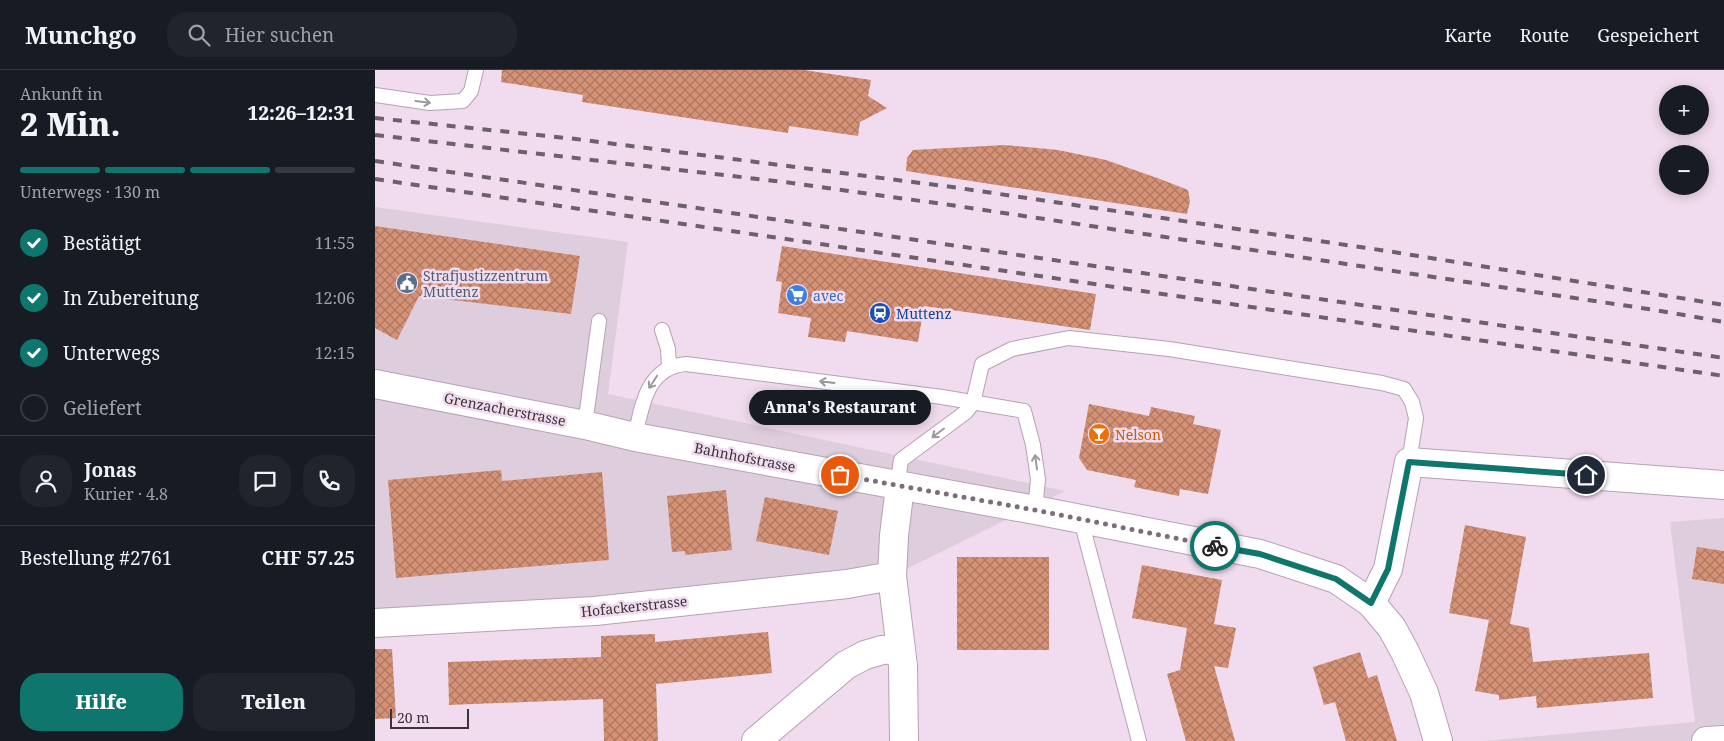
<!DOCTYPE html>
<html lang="de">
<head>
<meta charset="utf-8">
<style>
	body { margin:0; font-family:"Noto Serif",serif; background:#20242c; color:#f1f3f6; height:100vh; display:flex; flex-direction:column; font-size:19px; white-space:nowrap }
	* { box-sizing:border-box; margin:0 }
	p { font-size:16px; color:#9ea1a6 }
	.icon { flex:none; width:28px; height:28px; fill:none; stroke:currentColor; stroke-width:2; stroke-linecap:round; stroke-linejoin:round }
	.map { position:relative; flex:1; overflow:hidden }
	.panel { display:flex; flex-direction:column; background:#171b24; width:375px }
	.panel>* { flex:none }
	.tools { position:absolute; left:1284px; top:15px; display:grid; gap:10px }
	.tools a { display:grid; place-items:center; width:50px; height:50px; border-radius:50%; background:#171b24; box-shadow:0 2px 12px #0003; font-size:25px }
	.scale { position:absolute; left:15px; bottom:12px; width:79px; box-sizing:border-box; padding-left:5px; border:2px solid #3b323a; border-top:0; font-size:14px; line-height:18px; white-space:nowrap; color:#3b323a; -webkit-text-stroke:4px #f1dbee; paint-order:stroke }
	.pin { position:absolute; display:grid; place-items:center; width:42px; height:42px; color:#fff; margin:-21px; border:2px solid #fff; border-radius:50%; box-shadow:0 1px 5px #0007 }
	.courier { position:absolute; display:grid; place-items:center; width:50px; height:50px; margin:-25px; border:4px solid #0f766e; border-radius:50%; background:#fff; color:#222; box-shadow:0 1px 6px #0007 }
	.bubble { position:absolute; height:35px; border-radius:18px; background:#171b24; box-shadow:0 2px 12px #0003; font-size:16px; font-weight:800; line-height:35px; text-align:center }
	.overview em { font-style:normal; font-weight:800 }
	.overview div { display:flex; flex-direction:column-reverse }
	.overview { display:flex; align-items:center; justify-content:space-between; height:85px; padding:0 20px }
	h1 { font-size:32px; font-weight:800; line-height:38px }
	.bar { display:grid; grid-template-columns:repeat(4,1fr); gap:8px 5px; align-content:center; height:60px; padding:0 20px }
	.bar i { height:6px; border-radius:4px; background:#363941 }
	.bar .on { background:#0f766e }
	.bar p { grid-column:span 4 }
	.line { display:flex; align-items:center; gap:12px; padding:0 20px; border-top:1px solid #363941 }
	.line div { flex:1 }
	.round { display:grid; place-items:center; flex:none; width:52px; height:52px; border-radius:20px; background:#20242c }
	ol { padding:0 20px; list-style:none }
	li { display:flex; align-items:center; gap:15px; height:55px }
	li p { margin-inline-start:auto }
	li .icon { padding:5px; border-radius:50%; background:#0f766e; color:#fff; stroke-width:4 }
	li:last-child { color:#9ea1a6 }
	li i { width:28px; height:28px; border:2px solid #363941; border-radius:50% }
	.button { display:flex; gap:10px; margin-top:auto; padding:10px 20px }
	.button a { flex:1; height:58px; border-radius:20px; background:#0f766e; color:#fff; font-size:20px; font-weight:800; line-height:58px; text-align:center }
	.button a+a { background:#20242c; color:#f1f3f6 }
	header { display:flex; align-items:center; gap:30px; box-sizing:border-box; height:70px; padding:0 25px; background:#171b24; border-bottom:1px solid #363941 }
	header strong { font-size:24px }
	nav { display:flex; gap:28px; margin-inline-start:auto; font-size:18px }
	.search { width:350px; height:45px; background:#20242c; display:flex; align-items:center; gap:12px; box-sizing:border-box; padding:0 18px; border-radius:20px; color:#9ea1a6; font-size:19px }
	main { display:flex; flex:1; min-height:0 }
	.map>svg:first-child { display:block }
	.industrial { fill:#ddcddd }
	.building { fill:url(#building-cross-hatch) }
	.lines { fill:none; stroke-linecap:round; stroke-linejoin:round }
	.lane-casing { stroke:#b6a2b3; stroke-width:16 }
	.street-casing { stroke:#b6a2b3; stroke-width:30 }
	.secondary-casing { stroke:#b6a2b3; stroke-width:30 }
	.lane { stroke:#fff; stroke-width:14 }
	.street { stroke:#fff; stroke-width:28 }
	.secondary { stroke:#fff; stroke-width:28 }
	.rail { stroke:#6c606b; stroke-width:4; stroke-dasharray:9 9; stroke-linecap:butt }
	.oneway { stroke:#9d989c }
	.done { stroke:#7b6d79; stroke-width:5; stroke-dasharray:0 9 }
	.route { stroke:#0f766e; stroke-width:6 }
	.labels { text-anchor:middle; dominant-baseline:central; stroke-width:5; stroke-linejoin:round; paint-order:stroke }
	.service-label { font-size:14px; fill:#4e5e75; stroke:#f1dbee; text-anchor:start }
	.shop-label { font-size:14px; fill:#366cbe; stroke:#f1dbee; text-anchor:start }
	.transit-label { font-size:14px; fill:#164399; stroke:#f1dbee; text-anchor:start }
	.street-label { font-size:14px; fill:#3b323a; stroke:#f1dbee }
	.food-label { font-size:14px; fill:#c56008; stroke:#f1dbee; text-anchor:start }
</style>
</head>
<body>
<header>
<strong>Munchgo</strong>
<div class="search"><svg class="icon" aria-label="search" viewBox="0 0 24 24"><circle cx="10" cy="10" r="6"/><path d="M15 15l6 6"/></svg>Hier suchen</div>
<nav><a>Karte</a><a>Route</a><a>Gespeichert</a></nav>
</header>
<main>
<section class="panel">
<div class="overview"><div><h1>2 Min.</h1><p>Ankunft in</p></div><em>12:26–12:31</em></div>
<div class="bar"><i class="on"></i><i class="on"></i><i class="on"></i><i></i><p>Unterwegs · 130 m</p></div>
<ol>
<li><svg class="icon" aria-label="check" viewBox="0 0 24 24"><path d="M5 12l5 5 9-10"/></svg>Bestätigt<p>11:55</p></li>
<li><svg class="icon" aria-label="check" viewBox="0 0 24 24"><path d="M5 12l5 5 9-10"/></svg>In Zubereitung<p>12:06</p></li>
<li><svg class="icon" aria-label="check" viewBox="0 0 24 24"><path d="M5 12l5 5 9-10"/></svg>Unterwegs<p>12:15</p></li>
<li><i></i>Geliefert</li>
</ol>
<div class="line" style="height:90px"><a class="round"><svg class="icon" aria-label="person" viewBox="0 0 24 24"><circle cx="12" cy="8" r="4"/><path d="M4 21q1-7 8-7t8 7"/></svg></a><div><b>Jonas</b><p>Kurier · 4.8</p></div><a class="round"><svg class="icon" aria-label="chat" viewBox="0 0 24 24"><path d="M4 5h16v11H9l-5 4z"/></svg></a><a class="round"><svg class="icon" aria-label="phone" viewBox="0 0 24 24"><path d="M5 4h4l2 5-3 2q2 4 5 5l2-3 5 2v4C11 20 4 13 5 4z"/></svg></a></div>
<div class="line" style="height:65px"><div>Bestellung #2761</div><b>CHF 57.25</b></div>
<div class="button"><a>Hilfe</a><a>Teilen</a></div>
</section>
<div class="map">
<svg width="1349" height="671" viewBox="0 0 1349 671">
	<defs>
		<pattern id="building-cross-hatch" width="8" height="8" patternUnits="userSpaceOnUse" patternTransform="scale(1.25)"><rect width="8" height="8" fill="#d59175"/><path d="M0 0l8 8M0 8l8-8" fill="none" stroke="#ae7761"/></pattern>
	</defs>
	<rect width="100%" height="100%" fill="#f1dbee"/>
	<!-- industrial -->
	<path class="industrial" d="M 0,137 L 253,172 L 233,324 L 690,421 L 517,506 L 0,553 Z
		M 1349,448 L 1349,671 L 1110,671 L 1320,652 L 1295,452 Z"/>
	<!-- building -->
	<path class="building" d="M 127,0 L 429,0 L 496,10 L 493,26 L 512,38 L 485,52 L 483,66 L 414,56 L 413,63 L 207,32 L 208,25 L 126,12 Z
		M 629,75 L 683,80 L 731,90 L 785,109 L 813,120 L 815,131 L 812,144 L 531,101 L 532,88 L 538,80 Z
		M 0,156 L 205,186 L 196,244 L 44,226 L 22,270 L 0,258 Z
		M 407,176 L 721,224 L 715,260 L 549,236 L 543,272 L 472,261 L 470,272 L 433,267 L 436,248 L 403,243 L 407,212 L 401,211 Z
		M 714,334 L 774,346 L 776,337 L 820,346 L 818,354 L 846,360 L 833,424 L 805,419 L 804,426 L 759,417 L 761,410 L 712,400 L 704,388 Z
		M 126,400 L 127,411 L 227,402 L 234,490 L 21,508 L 13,410 Z
		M 351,420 L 357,480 L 310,485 L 310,481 L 297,482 L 292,426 Z
		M 390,427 L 463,441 L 454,485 L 381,471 Z
		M 1090,455 L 1151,467 L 1135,554 L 1154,558 L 1158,592 L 1274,583 L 1278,628 L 1162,638 L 1161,626 L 1124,630 L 1124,625 L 1100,621 L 1114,550 L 1074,543 Z
		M 1322,477 L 1349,481 L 1349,514 L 1317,509 Z
		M 582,487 L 674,487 L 674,580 L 582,580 Z
		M 767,495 L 847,510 L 839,554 L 861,558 L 853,598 L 839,596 L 860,671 L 811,671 L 792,604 L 805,600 L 812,558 L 757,548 Z
		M 393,562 L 397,603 L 281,614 L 283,671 L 229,671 L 228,629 L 74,635 L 73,592 L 226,587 L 226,566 L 280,564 L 280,572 Z
		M 0,579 L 17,579 L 21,648 L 0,649 Z
		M 985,582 L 993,608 L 1002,605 L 1022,671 L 971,671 L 960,632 L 949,635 L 938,597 Z"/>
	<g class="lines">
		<!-- lane casing -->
		<g class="lane-casing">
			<path id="lane" d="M 0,25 L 55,33 L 88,31 L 96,21 L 101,0
				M 287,260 L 293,279 L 294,297
				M 210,355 L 224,251
				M 260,367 C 267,335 272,297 311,294 L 567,327 L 649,341 L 658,375 L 663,409 L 660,440
				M 525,416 L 524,404 L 526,390 L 591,342 L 598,333 L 607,294 L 637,279 L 694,268 L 794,279 L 1007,313 L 1029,319 L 1037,332 L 1041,348 L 1034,392
				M 706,450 L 764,671"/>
		</g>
		<!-- street casing -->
		<g class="street-casing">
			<path id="street" d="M 996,533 L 1013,499 L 1034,392 L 1349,415
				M 381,671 L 471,595 L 490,585 L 507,580 L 526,579
				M 1331,671 L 1349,670"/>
		</g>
		<!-- secondary casing -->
		<g class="secondary-casing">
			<path id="secondary" d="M 0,314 L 210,355 L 260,367 L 660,440 L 885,484 L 961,509 L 996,533 L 1017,558 L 1030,582 L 1049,623 L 1063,671
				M 525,416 L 519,466 L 517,506 L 528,596 L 529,671
				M 0,553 L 220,541 L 472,514 L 517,506"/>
		</g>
		<!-- lane -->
		<use href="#lane" class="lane"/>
		<!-- street -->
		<use href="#street" class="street"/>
		<!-- secondary -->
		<use href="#secondary" class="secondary"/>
		<!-- rail -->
		<path class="rail" d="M 0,48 L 201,69 L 577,117 L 1012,181 L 1349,235
			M 0,65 L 409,112 L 582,136 L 1280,240 L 1349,252
			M 0,91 L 1349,288
			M 0,109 L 1349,306"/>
	</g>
	<!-- one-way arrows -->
	<defs><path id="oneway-shaft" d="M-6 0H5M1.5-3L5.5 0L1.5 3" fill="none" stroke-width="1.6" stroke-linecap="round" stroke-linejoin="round" transform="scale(1.25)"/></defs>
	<g class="oneway">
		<use href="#oneway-shaft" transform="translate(48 32) rotate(7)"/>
		<use href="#oneway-shaft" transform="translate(278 312) rotate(123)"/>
		<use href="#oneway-shaft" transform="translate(452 312) rotate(-173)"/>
		<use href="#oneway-shaft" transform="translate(563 363) rotate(143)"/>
		<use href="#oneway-shaft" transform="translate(661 392) rotate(-98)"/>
	</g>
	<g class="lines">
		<!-- done -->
		<path class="done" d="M 465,405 L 660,440 L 840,476"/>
		<!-- route -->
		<path class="route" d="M 840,476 L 885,484 L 961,509 L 996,533 L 1013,499 L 1034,392 L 1211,405"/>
	</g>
	<!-- icons -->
	<defs>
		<g id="civic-disc" transform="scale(1.125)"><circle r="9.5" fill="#5c6f8a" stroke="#f1dbee"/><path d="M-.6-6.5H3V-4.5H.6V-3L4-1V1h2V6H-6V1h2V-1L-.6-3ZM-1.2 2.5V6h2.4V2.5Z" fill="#fff"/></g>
		<g id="supermarket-disc" transform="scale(1.125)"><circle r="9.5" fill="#3f7fe0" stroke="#f1dbee"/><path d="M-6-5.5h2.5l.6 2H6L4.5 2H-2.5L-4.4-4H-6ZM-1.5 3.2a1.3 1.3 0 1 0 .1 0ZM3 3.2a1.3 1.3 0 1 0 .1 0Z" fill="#fff"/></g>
		<g id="station-disc" transform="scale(1.125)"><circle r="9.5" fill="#1a4fb4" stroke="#f1dbee"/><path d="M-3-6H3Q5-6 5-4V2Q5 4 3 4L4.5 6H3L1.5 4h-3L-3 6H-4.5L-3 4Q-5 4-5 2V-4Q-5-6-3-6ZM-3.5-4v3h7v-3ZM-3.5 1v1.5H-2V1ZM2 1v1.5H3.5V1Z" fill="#fff"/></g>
		<g id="bar-disc" transform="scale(1.125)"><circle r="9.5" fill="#e8710a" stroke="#f1dbee"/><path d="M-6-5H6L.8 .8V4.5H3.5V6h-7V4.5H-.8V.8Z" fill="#fff"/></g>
	</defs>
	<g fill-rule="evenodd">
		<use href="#civic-disc" x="32" y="213"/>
		<use href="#supermarket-disc" x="422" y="225"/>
		<use href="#station-disc" x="505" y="243"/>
		<use href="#bar-disc" x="724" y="364"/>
	</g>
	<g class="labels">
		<!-- service labels -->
		<g class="service-label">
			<text x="48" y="205">Strafjustizzentrum<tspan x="48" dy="16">Muttenz</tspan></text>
		</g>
		<!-- shop labels -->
		<g class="shop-label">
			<text x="438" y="225">avec</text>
		</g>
		<!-- transit labels -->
		<g class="transit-label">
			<text x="521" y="243">Muttenz</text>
		</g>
		<!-- street labels -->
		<g class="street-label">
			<text transform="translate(130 339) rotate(11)">Grenzacherstrasse</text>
			<text transform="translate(370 387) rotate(11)">Bahnhofstrasse</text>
			<text transform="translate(259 536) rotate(-6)">Hofackerstrasse</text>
		</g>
		<!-- food labels -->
		<g class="food-label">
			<text x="740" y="364">Nelson</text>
		</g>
	</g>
</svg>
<div class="tools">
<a>+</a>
<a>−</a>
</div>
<div class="scale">20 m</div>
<div class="pin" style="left:465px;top:405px;background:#ea580c"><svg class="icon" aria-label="bag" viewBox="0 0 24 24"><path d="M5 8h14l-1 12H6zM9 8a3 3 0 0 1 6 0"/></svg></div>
<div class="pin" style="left:1211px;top:405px;background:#1f2937"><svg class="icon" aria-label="home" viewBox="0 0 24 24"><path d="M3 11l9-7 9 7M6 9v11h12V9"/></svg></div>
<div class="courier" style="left:840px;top:476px"><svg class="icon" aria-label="bike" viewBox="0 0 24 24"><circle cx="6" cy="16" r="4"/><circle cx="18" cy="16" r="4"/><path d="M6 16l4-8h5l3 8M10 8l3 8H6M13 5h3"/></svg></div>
<div class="bubble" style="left:374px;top:320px;width:182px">Anna's Restaurant</div>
</div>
</main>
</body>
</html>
